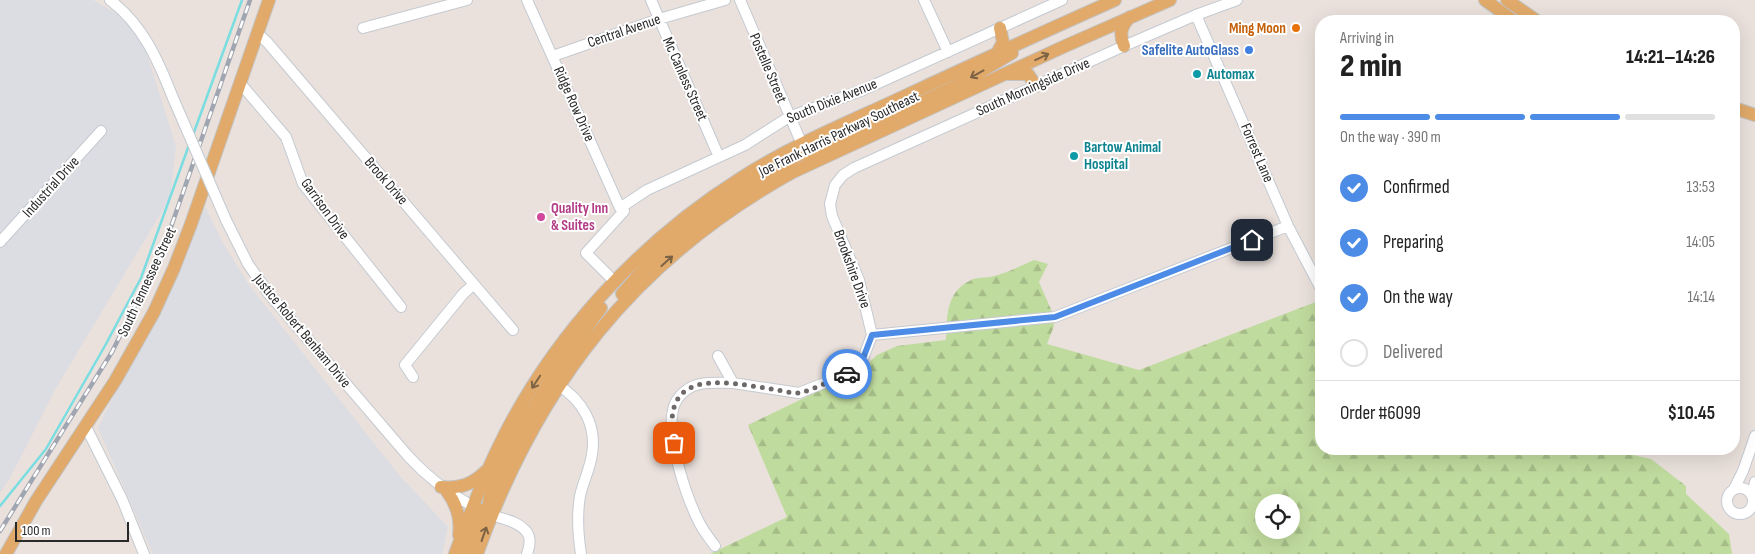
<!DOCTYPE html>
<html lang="en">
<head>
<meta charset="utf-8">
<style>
	body { margin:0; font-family:"Sofia Sans Condensed",sans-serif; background:#f6f6f6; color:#222; height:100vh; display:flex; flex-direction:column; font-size:19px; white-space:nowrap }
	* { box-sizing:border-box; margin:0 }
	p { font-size:16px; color:#767676 }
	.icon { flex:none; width:28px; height:28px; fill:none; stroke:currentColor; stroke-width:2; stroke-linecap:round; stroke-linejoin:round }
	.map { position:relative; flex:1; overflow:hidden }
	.side { position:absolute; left:1315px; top:15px; width:425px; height:440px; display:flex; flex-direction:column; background:#fff; border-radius:20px; box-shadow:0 5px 20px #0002 }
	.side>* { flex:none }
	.controls { position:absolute; left:1255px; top:494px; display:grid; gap:10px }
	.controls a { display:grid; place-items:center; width:45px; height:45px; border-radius:50%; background:#fff; box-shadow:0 5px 20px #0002; font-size:25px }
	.scale { position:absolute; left:15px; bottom:12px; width:114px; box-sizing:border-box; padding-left:5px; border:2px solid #292929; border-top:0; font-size:14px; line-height:18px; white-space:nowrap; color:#292929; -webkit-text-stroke:4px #fff; paint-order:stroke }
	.pin { position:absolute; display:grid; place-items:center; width:42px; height:42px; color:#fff; margin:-21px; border-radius:10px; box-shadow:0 2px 8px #0006 }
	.courier { position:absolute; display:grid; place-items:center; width:50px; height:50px; margin:-25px; border:4px solid #4d8ce6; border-radius:50%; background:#fff; color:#222; box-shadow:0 1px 6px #0007 }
	.summary em { font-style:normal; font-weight:800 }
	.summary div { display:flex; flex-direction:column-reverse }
	.summary { display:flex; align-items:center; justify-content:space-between; height:85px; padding:0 25px }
	h1 { font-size:32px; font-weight:800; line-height:38px }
	.bar { display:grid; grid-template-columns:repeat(4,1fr); gap:8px 5px; align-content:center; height:60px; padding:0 25px }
	.bar i { height:6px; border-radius:4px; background:#e0e0e0 }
	.bar .current { background:#4d8ce6 }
	.bar p { grid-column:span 4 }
	.line { display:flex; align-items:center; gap:12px; padding:0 25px; border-top:1px solid #e0e0e0 }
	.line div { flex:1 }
	ol { padding:0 25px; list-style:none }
	li { display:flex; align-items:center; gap:15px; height:55px }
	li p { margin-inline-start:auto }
	li .icon { padding:5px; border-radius:50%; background:#4d8ce6; color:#fff; stroke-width:4 }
	li:last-child { color:#767676 }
	li i { width:28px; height:28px; border:2px solid #e0e0e0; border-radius:50% }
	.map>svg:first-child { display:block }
	.industrial { fill:#dcdce3 }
	.forest { fill:url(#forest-firs); fill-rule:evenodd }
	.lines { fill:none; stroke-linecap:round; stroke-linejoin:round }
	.stream { stroke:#7adde1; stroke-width:2.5 }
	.minor-casing { stroke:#c4cad1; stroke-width:12 }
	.major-casing { stroke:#c3c3c3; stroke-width:14 }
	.minor { stroke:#fff; stroke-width:10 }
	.major { stroke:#e1aa6a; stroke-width:12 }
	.rail-casing { stroke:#a0a6b1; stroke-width:4.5 }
	.rail { stroke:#fff; stroke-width:2.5; stroke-dasharray:8; stroke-linecap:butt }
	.minor-bridge-casing { stroke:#c4cad1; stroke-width:12; stroke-linecap:butt }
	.minor-bridge { stroke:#fff; stroke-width:10 }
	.oneway { stroke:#7c6346 }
	.done { stroke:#6d6968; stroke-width:5; stroke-dasharray:0 9 }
	.route { stroke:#4d8ce6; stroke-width:6 }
	.food-dot { fill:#e8710a; stroke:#fff; stroke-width:2 }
	.shop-dot { fill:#3f7fe0; stroke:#fff; stroke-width:2 }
	.culture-dot { fill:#0f9aa8; stroke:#fff; stroke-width:2 }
	.hotel-dot { fill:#d1479c; stroke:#fff; stroke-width:2 }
	.labels { text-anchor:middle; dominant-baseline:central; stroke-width:4; stroke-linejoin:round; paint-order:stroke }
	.food-label { font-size:15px; font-weight:bold; fill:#c56008; stroke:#fff; text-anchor:end }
	.street-label { font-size:15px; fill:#292929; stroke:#fff }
	.shop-label { font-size:15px; font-weight:bold; fill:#366cbe; stroke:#fff; text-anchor:end }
	.culture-label { font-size:15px; font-weight:bold; fill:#0d838f; stroke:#fff; text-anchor:start }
	.hotel-label { font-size:15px; font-weight:bold; fill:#b23c85; stroke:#fff; text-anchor:start }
</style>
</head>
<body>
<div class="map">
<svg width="1755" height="554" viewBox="0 0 1755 554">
	<defs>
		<pattern id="forest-firs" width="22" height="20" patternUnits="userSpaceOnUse" patternTransform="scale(1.25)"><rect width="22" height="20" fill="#c0db9e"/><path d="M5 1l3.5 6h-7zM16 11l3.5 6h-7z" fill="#a5bc88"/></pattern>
	</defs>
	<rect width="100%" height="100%" fill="#eae1dc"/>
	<!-- industrial -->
	<path class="industrial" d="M 0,0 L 93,0 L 137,25 L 154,76 L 176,147 L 170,198 L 56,388 L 10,478 L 0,493 Z
		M 205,207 L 223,243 L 249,285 L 399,475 L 448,527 L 442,554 L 153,554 L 98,428 Z"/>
	<!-- forest -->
	<path class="forest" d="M 1034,260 L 1048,264 L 1039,282 L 1053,314 L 1054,326 L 1047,344 L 1139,370 L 1321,300 L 1321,449 L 1606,449 L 1651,459 L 1686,486 L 1686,494 L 1729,534 L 1732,554 L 710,554 L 787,517 L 748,425 L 860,371 L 877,355 L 897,346 L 946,340 C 947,315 946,292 971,280 C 977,277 984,278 990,277 C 1005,274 1020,266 1034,260 ZM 1264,502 L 1291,502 L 1291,530 L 1264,530 Z"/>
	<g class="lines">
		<!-- stream -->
		<path class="stream" d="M 193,135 L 242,0
			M 0,506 L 46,449 L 106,344 L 141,278 L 189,145"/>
		<!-- minor casing -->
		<g class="minor-casing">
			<path id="minor" d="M 110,0 C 143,25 158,60 173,98
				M 527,0 L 620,208
				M 651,0 L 719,157
				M 740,0 L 804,149
				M 924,0 L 948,52
				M 1196,15 L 1288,226 L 1321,289
				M 363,28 L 467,0
				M 257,33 L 267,42 L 513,330
				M 553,56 L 659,19 L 725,0
				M 240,83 L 286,137 L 303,184 L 401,307
				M 226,220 L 248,264 L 269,294 L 408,456 C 431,481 457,500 489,514 C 501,519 515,520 524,529 C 532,536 530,545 527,554
				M 0,242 L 101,131
				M 614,281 L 586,253 L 624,211 L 620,208 L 647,190 L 745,145 L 789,117 L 863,90 L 1062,0
				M 872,335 L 1055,317 L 1288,226
				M 718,356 L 733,383 L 799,393 L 859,369 L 872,335 L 859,280 L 832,216 L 830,204 L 835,185 L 843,175 L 854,168 L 1124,46 L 1196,15 L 1237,0
				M 413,377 L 405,365 L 463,294 L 474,284
				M 558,385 C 582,400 597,425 592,454 C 590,469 583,482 580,496 C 577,514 578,535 581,554
				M 86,427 L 122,499 L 144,554
				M1727 501a13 13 0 1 1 26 0a13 13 0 1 1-26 0Z
				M 1734,489 L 1743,471 L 1755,436
				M 1752,495 L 1755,482
				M 715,546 C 710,539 704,532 700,524 C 687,499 666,438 673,410 C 674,403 679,396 685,391 C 698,380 717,383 733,383"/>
		</g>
		<!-- major casing -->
		<g class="major-casing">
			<path id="major" d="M 1485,0 L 1514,21
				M 1507,0 L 1537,21
				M 1124,46 C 1119,34 1121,26 1130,17
				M 997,53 L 1003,42 L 1000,28
				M 1009,74 L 1028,74 L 1036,86
				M 1734,108 L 1755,115
				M 807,156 L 958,85 L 1012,53
				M 622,294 C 673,232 735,189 805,152
				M 441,487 C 460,489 473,484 486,471
				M 446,490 C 456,503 461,519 459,535
				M 489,512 C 481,477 576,340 601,308
				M 6,554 L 36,501 L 115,381 L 154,312 L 174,268 L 191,224 L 269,0
				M 455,554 C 468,519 481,483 497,450 C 550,339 638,243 741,178 C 789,147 842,125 894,101 C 967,67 1041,33 1115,0
				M 467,554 L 481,510
				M 477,554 C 538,384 634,260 793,172 L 1063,47 L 1170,0"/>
		</g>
		<!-- minor -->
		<use href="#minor" class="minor"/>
		<!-- major -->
		<use href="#major" class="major"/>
		<!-- rail casing -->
		<g class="rail-casing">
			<path id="rail" d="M 0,531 L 112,352 L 164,247 L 250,0"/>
		</g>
		<!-- rail -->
		<use href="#rail" class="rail"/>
		<!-- minor-bridge casing -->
		<g class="minor-bridge-casing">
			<path id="minor-bridge" d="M 173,98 L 226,220"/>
		</g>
		<!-- minor-bridge -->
		<use href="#minor-bridge" class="minor-bridge"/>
	</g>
	<!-- one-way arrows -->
	<defs><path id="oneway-shaft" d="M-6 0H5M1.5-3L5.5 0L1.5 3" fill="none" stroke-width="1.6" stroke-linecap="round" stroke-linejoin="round" transform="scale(1.25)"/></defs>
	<g class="oneway">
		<use href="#oneway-shaft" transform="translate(1042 57) rotate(-25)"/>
		<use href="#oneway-shaft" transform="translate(977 74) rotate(151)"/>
		<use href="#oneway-shaft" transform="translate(667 261) rotate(-42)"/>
		<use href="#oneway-shaft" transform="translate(536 382) rotate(123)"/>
		<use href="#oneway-shaft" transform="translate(484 534) rotate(-71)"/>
	</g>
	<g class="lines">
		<!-- done -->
		<path class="done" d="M 674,443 C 660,368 721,381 771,389 C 780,390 789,393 798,393 C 806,393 837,378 847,374"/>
		<!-- route -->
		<path class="route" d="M 847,374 L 859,369 L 872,335 L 1055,317 L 1252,240"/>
	</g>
	<!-- markers -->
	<circle class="food-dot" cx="1296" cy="28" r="5"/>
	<circle class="shop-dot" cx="1249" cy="50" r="5"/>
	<g class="culture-dot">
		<circle cx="1197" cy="74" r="5"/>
		<circle cx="1074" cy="156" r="5"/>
	</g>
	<circle class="hotel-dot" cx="541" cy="217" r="5"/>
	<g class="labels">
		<!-- food labels -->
		<g class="food-label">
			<text x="1286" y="28">Ming Moon</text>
		</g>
		<!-- street labels -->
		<g class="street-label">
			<text transform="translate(624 31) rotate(-19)">Central Avenue</text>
			<text transform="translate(768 68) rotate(67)">Postelle Street</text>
			<text transform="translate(685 79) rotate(66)">Mc Canless Street</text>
			<text transform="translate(1033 87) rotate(-24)">South Morningside Drive</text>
			<text transform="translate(832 101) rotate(-22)">South Dixie Avenue</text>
			<text transform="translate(574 104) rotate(66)">Ridge Row Drive</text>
			<text transform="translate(839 134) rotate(-26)">Joe Frank Harris Parkway Southeast</text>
			<text transform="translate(1257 153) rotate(67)">Forrest Lane</text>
			<text transform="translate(386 181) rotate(49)">Brook Drive</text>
			<text transform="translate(51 187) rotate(-48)">Industrial Drive</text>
			<text transform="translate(325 209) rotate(54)">Garrison Drive</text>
			<text transform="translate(852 269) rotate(70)">Brookshire Drive</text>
			<text transform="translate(147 282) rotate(-65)">South Tennessee Street</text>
			<text transform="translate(302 331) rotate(50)">Justice Robert Benham Drive</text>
		</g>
		<!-- shop labels -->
		<g class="shop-label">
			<text x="1239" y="50">Safelite AutoGlass</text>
		</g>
		<!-- culture labels -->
		<g class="culture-label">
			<text x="1207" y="74">Automax</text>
			<text x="1084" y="147">Bartow Animal<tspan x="1084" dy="17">Hospital</tspan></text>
		</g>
		<!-- hotel labels -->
		<g class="hotel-label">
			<text x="551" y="208">Quality Inn<tspan x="551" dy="17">&amp; Suites</tspan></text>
		</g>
	</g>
</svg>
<div class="controls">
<a><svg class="icon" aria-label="locate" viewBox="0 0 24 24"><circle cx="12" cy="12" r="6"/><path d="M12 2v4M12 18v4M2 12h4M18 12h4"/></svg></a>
</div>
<div class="scale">100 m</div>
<div class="pin" style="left:674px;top:443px;background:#ea580c"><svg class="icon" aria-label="bag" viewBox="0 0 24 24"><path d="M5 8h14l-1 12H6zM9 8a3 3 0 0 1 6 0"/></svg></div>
<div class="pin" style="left:1252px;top:240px;background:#1f2937"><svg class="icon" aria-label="home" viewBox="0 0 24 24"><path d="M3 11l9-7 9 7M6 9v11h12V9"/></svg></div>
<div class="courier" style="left:847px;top:374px"><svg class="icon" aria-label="car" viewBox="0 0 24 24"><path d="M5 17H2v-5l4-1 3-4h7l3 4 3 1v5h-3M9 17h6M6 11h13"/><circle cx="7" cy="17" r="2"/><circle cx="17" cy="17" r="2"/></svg></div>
<section class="side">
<div class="summary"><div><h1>2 min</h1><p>Arriving in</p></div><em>14:21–14:26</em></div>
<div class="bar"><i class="current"></i><i class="current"></i><i class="current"></i><i></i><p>On the way · 390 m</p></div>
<ol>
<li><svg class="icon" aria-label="check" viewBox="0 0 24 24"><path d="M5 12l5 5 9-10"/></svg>Confirmed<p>13:53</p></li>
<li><svg class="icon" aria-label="check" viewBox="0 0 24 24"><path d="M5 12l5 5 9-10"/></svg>Preparing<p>14:05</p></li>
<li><svg class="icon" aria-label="check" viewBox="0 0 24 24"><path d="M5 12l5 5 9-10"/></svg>On the way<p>14:14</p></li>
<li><i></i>Delivered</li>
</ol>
<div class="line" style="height:65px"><div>Order #6099</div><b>$10.45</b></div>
</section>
</div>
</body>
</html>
